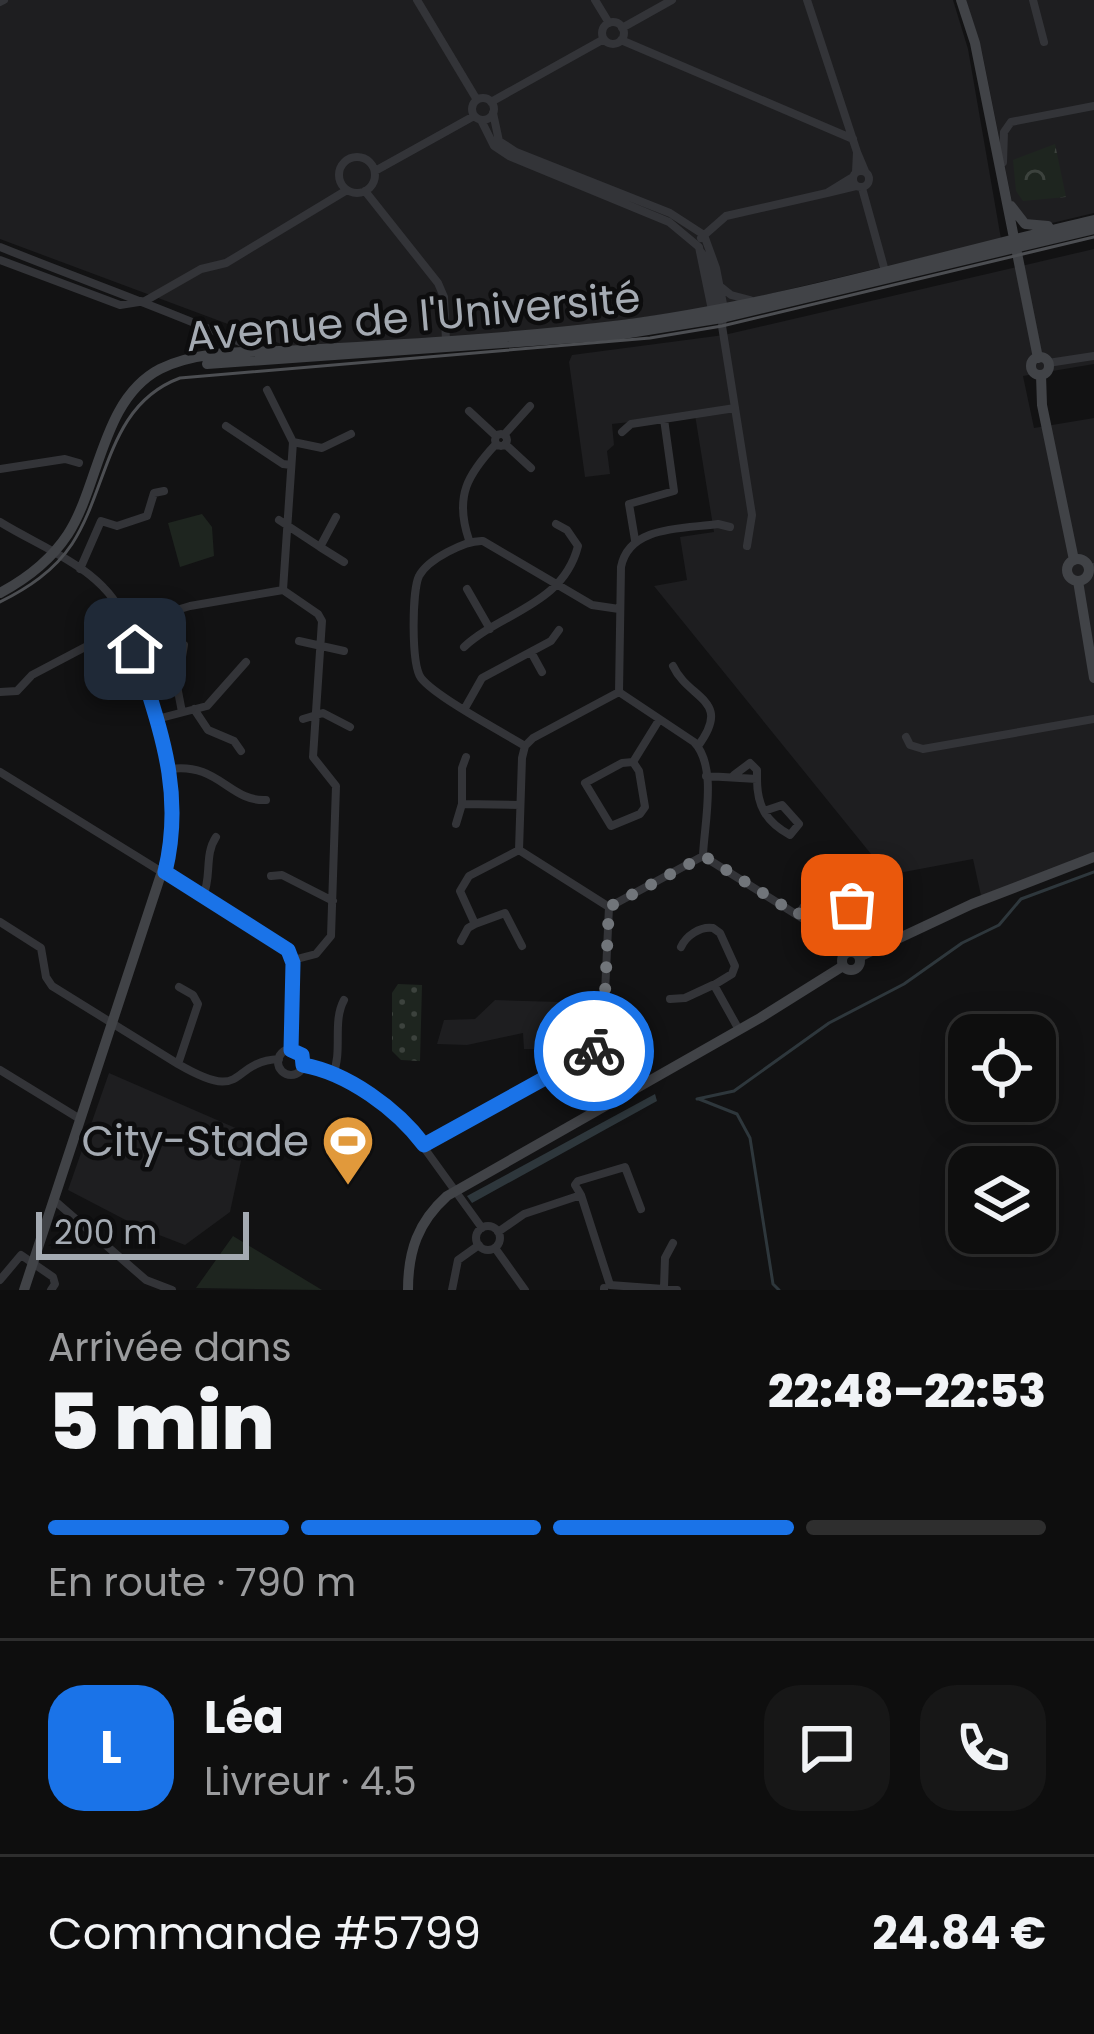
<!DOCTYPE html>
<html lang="fr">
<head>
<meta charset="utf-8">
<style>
	body { margin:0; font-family:Poppins,sans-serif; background:#171717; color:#f1f3f6; height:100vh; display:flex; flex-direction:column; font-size:45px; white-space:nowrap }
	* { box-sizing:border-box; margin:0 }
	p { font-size:39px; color:#9b9c9e }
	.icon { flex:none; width:66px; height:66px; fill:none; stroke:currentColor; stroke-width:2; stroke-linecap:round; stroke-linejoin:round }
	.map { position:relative; height:1290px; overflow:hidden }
	.drawer { display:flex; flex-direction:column; background:#0e0e0e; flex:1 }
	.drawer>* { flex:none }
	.controls { position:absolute; left:948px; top:1014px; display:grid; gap:24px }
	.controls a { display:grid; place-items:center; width:108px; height:108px; border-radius:24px; background:#0e0e0e; box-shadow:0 6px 30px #0003,0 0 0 3px #2e2e2e; font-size:60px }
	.scale { position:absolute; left:36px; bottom:30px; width:213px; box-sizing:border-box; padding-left:12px; border:6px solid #a4aab2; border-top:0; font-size:33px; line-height:42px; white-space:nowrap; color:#a4aab2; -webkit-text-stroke:9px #0d0d0e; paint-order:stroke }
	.pin { position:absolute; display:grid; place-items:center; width:102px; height:102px; color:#fff; margin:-51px; border-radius:24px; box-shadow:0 6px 18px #0006 }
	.courier { position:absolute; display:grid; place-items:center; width:120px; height:120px; margin:-60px; border:9px solid #1a73e8; border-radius:50%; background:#fff; color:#222; box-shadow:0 3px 15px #0007 }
	.summary em { font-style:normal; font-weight:800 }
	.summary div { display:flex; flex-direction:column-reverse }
	.summary { display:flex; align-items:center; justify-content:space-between; height:204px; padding:0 48px }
	h1 { font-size:78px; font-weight:800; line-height:90px }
	.bar { display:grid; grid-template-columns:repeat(4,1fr); gap:18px 12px; align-content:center; height:144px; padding:0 48px }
	.bar i { height:15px; border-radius:9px; background:#2e2e2e }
	.bar .selected { background:#1a73e8 }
	.bar p { grid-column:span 4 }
	.line { display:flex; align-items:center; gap:30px; padding:0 48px; border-top:3px solid #2e2e2e }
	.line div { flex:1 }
	.round { display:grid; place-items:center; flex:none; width:126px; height:126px; border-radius:36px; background:#171717 }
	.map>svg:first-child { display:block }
	.built { fill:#1e1e20 }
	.forest { fill:url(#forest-crowns) }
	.park { fill:url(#park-dots) }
	.garden { fill:#1e251f }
	.water { fill:#2e373c }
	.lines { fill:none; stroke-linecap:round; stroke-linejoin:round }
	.stream { stroke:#2e373c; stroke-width:3 }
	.street { stroke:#333438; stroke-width:8 }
	.secondary { stroke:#414347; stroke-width:10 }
	.tram { stroke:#4c4e52; stroke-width:3 }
	.done { stroke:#71757a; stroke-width:12; stroke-dasharray:0 21.6 }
	.route { stroke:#1a73e8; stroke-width:15 }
	.labels { text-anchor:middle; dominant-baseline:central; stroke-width:9; stroke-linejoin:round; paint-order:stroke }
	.street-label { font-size:42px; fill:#a4aab2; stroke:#0d0d0e }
	.poi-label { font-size:42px; fill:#a4aab2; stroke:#0d0d0e; text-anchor:end }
</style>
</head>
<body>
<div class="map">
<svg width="1094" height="1290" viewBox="0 0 1094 1290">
	<defs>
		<pattern id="forest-crowns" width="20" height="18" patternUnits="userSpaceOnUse" patternTransform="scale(3)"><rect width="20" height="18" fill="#1e251f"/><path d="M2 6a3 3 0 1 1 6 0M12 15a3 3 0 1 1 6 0" fill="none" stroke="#3c423d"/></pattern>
		<pattern id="park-dots" width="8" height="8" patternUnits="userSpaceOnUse" patternTransform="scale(3)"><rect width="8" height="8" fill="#1e251f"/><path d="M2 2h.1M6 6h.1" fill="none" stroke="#3c423d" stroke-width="1.8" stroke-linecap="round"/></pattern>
	</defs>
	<rect width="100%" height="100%" fill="#121213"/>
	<!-- built -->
	<path class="built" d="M 0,0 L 953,0 L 968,49 L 1001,239 L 711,308 L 521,334 L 292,348 L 0,239 Z
		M 966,0 L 1094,0 L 1094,213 L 1048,224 L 1028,223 L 1012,202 L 982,52 Z
		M 1094,249 L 1094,364 L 1023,376 L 1034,428 L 1094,418 L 1094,857 L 982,900 L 973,859 L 888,875 L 654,586 L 687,580 L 680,537 L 714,532 L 695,415 L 612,424 L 614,445 L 607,451 L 610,474 L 585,477 L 569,362 L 572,355 L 724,335 Z
		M 495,1000 L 560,1002 L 559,1035 L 549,1038 L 548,1049 L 524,1049 L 523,1033 L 467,1045 L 437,1044 L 444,1020 L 475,1019 Z
		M 109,1073 L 247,1133 L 230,1212 L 185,1245 L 141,1228 L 68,1190 Z"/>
	<!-- forest -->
	<path class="forest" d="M 1055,144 L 1066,197 L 1023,201 L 1016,191 L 1013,160 Z"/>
	<!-- park -->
	<path class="park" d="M 398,984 L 422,985 L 420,1061 L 401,1060 L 392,1051 L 392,993 Z"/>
	<!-- garden -->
	<path class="garden" d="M 202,514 L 212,527 L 214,556 L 180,567 L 168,523 Z
		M 233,1236 L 322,1290 L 196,1288 Z"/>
	<!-- water -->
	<path class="water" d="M 655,1094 L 657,1101 L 472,1203 L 467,1196 Z"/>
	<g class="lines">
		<!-- stream -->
		<path class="stream" d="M 697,1099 L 734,1091 L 829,1023 L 904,984 L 962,943 L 999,925 L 1021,899 L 1094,872
			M 699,1099 L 737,1114 L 750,1138 L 773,1284 L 779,1290"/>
		<!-- street -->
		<path class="street" d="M 417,0 L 477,100
			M 595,0 L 609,23
			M 807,0 L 857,152
			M 1033,0 L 1044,42
			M 0,2 L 4,0
			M602 33a11 11 0 1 1 22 0a11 11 0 1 1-22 0Z
			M 622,28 L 672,0
			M 621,40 L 853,139
			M472 109a11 11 0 1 1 22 0a11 11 0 1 1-22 0Z
			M 491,102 L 604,39
			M 493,113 L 499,141 L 516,152 L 670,213 L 704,235 L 716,268 L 724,309 L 722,326 L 752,515 L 747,546
			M 481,120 L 494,146 L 509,156 L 669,222 L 699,247 L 713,315
			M339 175a18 18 0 1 1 36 0a18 18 0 1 1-36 0Z
			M 1003,162 L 1004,132 L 1011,122 L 1094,106
			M853 179a8 8 0 1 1 16 0a8 8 0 1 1-16 0Z
			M 375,171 L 474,116
			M 856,172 L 857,152 L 865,171
			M 853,177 L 827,193 L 856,186
			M 862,188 L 885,271
			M 365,191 L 438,283 L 444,297 L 446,341
			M 701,238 L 726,216 L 827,193
			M 0,247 C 87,282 171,311 256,349
			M 701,252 L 708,262 L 718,311
			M 0,260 L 120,305 L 145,301 L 201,269 L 226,263 L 347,190
			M 721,287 L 731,295 L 750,300
			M 1048,363 L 1094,356
			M 267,390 L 293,442 L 283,590 L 318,614 L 322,621 L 313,757 L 336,786 L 331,936 L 316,954 L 293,960
			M 469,411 L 496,436
			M 226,426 L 283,464 L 291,465
			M 622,432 L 631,424 L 735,408
			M495 440a6 6 0 1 1 12 0a6 6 0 1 1-12 0Z
			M 504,435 L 530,406
			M 293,442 L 322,448 L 351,434
			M 505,444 L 531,468
			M 0,469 L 65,459 L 79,463
			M 279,520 L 320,547 L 336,517
			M 0,522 C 47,551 108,570 127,625
			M 469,540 C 454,496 468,474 496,444
			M 635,540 L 629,504 L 674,491 L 664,419
			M 320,547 L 344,562
			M 1089,568 L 1094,567
			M 80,569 L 101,521 L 117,526 L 147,516 L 154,493 L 164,491
			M 467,589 L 490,629
			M 299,641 L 344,651
			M 464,647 C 502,612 563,605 578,546 L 567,530 L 556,524
			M 531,652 L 542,672
			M 673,666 C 689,700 733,699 698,746
			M 0,692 L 17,691 L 32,675 L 127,625 L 190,606 L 283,590
			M 465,708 L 482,678 L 551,641 L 559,630
			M 194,709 L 208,730 L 234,741 L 241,751
			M 182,712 L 177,686 L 184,645
			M 157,719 L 207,706 L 246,662
			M 303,719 L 323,713 L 350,727
			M 906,737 L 910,745 L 923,749 L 1094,719
			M 525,746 C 502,732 436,697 421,678 C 411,664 412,591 419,576 C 428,559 466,540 483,541 L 592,605 L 619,609
			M 466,757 L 462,768 L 462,804 L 520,805
			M 633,762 L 639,771 L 645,807 L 640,814 L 611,826 L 585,783 L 622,763 Z
			M 633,762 L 659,720
			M 170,769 C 218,762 230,802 266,800
			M 0,772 L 288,950 L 293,963 L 291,1050
			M 734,775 L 750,763 L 757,770 L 757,779
			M 706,776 L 757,779 C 757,806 766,822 790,835 L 799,824 L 782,805 L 764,811
			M 456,824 L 462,804
			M 519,850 L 469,876 L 460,891 L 475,924 L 505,913 L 522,946
			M 703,856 C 704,824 718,767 694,742 L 619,692 L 621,567 C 629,525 684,529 718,524 L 730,527
			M 271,876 L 282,875 L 333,901
			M 203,896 C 212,877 204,855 216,837
			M 609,907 L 519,850 L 522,758 L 525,746 L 533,738 L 619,692
			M 798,915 L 825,875 L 831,871 L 844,878 L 859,896 L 854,904 L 848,905 L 817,887
			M 0,922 L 41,948 L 46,977 L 52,986 L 178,1064
			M 461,941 L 468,928 L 475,924
			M 681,947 C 686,936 700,926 713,928 L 720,933 L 735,966 L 732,974 L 714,985 L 738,1028
			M 179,987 L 193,995 L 198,1004 L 178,1064 C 249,1105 227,1062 279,1059
			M 670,999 L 685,998 L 713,985
			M278 1062a13 13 0 1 1 26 0a13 13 0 1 1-26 0Z
			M 303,1065 L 333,1074 L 404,1120 L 482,1228
			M 0,1070 L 80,1119
			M 333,1074 C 343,1051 332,1022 344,1000
			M 424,1145 L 594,1052 L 603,1036 L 609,907 L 703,856 L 837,940 L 846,953
			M 581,1195 L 575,1185 L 578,1181 L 625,1167 L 641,1209
			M 55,1201 L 146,1280 L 172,1290
			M476 1238a12 12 0 1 1 24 0a12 12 0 1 1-24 0Z
			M 498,1232 L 524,1214 L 581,1195 L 610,1285 L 677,1290
			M 495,1248 L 525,1290
			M 0,1280 L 21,1255 L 53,1277 L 55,1284 L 51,1290
			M 664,1287 L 665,1258 L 673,1243
			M 604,1288 L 604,1290
			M 452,1290 L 458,1260 L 479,1245"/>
		<!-- secondary -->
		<path class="secondary" d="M 961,0 L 975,43 L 1038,358
			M 1011,206 L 1025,224 L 1048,226
			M1031 366a9 9 0 1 1 18 0a9 9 0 1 1-18 0Z
			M 207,364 L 617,335 L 722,318 L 1094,229
			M 1041,375 L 1042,405 L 1074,560
			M1067 570a11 11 0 1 1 22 0a11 11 0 1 1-22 0Z
			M 1078,581 L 1094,678
			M 0,593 C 28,578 51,560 68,534 C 100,484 102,399 160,369 C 201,348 258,353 303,350 C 409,344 517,338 622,325 C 782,304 938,256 1094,220
			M842 961a9 9 0 1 1 18 0a9 9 0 1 1-18 0Z
			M 859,957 L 972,904 L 1094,857
			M 24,1290 L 173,838 L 170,769 L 127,625
			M 408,1290 C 408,1251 418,1222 447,1196 L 760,1018 L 843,966"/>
		<!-- tram -->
		<path class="tram" d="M 0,602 C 28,588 54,571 72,544 C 109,487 107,405 180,378 L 650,338 L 722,326 L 1094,237"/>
	</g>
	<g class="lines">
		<!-- done -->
		<path class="done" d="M 594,1051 L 603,1036 L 609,907 L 704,856 L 798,915 L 817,887 L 852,905"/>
		<!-- route -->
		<path class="route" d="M 135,649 C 159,728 185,789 165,872 L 288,950 L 293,963 L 291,1050 L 302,1055 L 303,1065 C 348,1073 397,1109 424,1145 L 594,1051"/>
	</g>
	<!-- icons -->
	<defs>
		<g id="stadium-pin" transform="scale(2.7)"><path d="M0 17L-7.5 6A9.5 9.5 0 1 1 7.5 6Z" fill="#e1993b" stroke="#0d0d0e"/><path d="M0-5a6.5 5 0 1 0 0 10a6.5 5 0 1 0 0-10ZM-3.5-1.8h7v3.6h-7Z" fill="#fff"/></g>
	</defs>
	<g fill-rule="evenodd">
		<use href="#stadium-pin" x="348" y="1141"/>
	</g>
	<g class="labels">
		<!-- street labels -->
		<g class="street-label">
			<text transform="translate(413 317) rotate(-5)">Avenue de l'Université</text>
		</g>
		<!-- poi labels -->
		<g class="poi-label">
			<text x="309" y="1141">City-Stade</text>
		</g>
	</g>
</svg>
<div class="controls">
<a><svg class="icon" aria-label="locate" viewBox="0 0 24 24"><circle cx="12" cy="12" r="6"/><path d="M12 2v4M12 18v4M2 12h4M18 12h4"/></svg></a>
<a><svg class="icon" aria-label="layers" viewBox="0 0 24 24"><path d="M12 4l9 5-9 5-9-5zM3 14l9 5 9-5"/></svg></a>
</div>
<div class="scale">200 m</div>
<div class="pin" style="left:852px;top:905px;background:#ea580c"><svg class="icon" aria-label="bag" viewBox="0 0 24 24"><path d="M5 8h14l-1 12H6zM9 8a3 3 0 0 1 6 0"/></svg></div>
<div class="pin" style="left:135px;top:649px;background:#1f2937"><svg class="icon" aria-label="home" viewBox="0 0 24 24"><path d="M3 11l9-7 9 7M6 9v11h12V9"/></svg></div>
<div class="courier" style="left:594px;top:1051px"><svg class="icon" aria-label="bike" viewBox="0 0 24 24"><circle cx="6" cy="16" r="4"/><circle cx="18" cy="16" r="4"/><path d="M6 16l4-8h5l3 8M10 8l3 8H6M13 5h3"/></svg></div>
</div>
<section class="drawer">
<div class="summary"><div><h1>5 min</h1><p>Arrivée dans</p></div><em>22:48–22:53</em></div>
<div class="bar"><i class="selected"></i><i class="selected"></i><i class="selected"></i><i></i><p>En route · 790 m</p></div>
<div class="line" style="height:216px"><b class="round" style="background:#1a73e8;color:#fff">L</b><div><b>Léa</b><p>Livreur · 4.5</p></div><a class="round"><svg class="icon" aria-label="chat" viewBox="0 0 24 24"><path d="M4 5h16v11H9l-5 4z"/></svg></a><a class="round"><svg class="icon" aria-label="phone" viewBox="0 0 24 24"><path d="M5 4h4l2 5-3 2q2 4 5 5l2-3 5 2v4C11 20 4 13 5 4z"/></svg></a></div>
<div class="line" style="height:156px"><div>Commande #5799</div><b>24.84 €</b></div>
</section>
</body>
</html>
